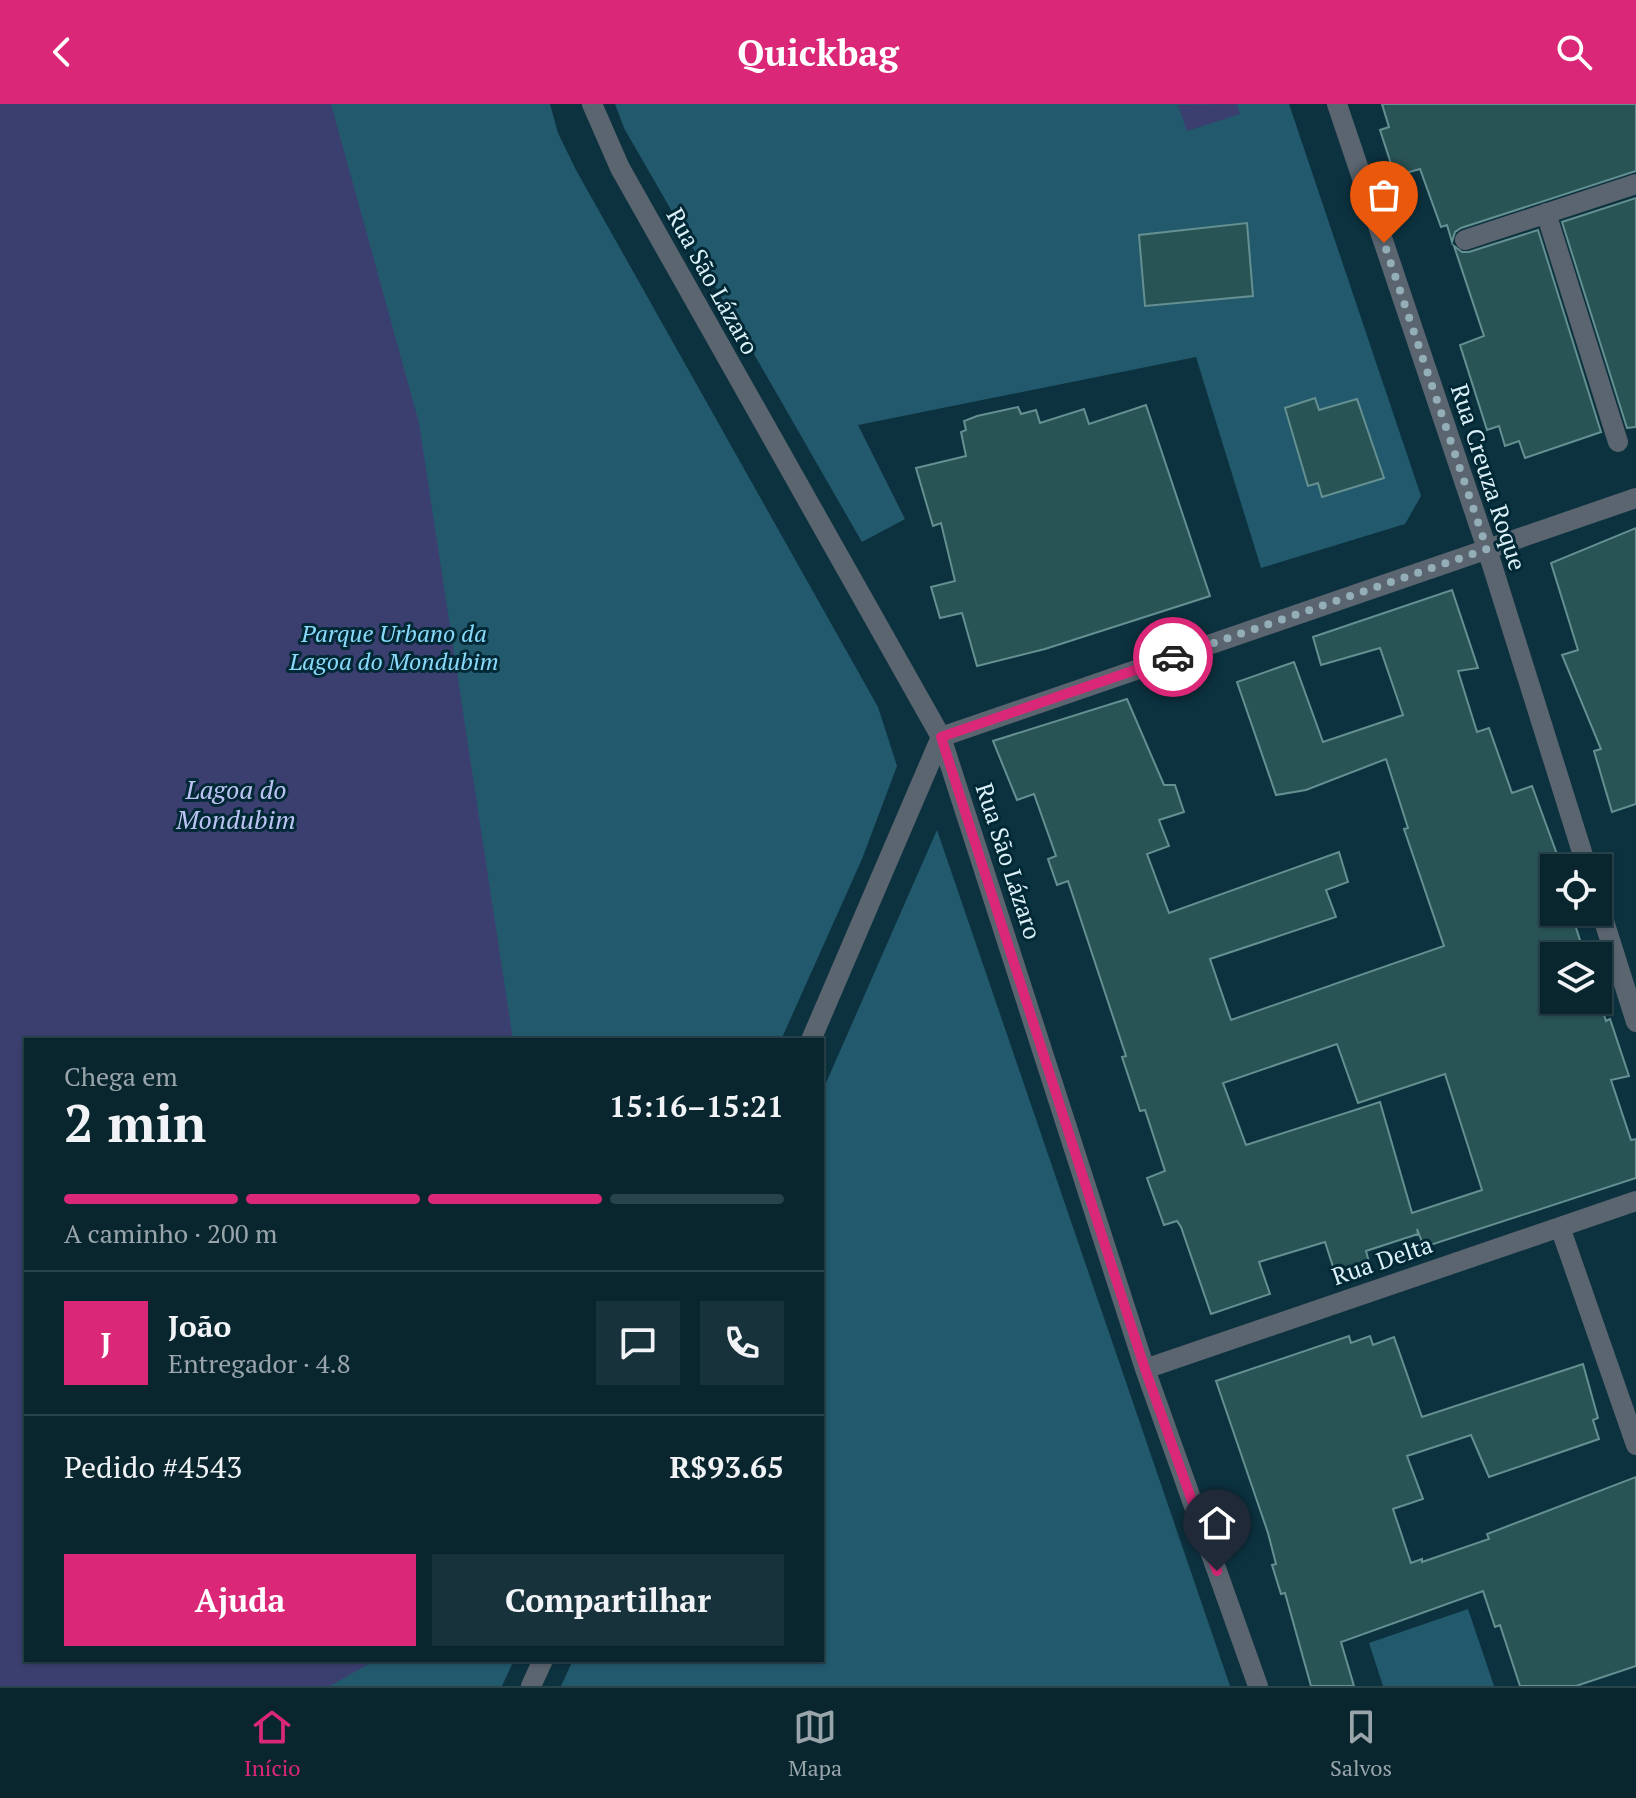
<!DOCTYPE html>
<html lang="pt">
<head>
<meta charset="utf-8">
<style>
	body { margin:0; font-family:"PT Serif",serif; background:#17323b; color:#f1f3f6; height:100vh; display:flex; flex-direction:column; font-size:30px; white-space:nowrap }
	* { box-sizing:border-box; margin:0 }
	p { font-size:26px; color:#99a5aa }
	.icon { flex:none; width:44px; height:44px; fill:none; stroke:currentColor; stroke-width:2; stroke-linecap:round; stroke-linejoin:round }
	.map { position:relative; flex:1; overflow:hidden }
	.side { position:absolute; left:24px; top:934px; width:800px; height:624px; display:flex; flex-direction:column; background:#09262f; border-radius:0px; box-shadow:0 2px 6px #0004,0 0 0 2px #29434b }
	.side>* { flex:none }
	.tools { position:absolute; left:1540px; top:750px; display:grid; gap:16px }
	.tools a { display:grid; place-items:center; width:72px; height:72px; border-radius:0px; background:#09262f; box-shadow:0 2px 6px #0004,0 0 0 2px #29434b; font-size:40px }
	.pin { position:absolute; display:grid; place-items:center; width:68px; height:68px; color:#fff; margin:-82px -34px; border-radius:50% 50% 50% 0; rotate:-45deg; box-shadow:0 0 8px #0007 }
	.pin .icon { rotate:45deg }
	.courier { position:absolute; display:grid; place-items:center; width:80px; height:80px; margin:-40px; border:6px solid #db2777; border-radius:50%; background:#fff; color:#222; box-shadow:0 2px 10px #0007 }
	.summary em { font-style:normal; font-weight:600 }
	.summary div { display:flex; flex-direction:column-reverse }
	.summary { display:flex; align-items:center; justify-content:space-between; height:136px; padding:0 40px }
	h1 { font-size:52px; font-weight:600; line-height:60px }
	.bar { display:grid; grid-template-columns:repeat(4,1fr); gap:12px 8px; align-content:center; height:96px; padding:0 40px }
	.bar i { height:10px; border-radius:6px; background:#29434b }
	.bar .active { background:#db2777 }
	.bar p { grid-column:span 4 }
	.line { display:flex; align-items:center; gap:20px; padding:0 40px; border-top:2px solid #29434b }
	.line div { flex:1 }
	.round { display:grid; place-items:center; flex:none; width:84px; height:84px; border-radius:0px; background:#17323b }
	.button { display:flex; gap:16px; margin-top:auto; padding:16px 40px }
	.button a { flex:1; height:92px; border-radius:0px; background:#db2777; color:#fff; font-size:32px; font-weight:600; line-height:92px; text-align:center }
	.button a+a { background:#17323b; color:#f1f3f6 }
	header { display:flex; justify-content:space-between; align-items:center; height:104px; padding:0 40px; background:#db2777; color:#fff; font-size:36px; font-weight:600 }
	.menu { display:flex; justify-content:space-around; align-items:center; height:112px; border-top:2px solid #29434b; background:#09262f; font-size:22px; color:#99a5aa }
	.menu a { display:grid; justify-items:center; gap:4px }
	.menu .active { color:#db2777 }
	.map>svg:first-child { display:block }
	.green { fill:#23596d }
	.water { fill:#3b3f70 }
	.building { fill:#295456; stroke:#649091; stroke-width:2; fill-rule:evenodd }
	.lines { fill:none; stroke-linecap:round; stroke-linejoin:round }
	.minor { stroke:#5b6570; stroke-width:20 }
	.done { stroke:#93aeb7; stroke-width:8; stroke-dasharray:0 14.4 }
	.route { stroke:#db2777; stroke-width:10 }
	.labels { text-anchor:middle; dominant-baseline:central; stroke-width:6; stroke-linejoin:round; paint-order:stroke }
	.street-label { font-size:24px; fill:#dcf0f8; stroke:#012835 }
	.park-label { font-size:24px; font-style:italic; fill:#89dafa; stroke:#012835 }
	.water-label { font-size:26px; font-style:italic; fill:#bcc3f3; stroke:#012835 }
</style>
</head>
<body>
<header><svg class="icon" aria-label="back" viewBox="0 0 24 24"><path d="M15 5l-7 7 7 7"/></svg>Quickbag<svg class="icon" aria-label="search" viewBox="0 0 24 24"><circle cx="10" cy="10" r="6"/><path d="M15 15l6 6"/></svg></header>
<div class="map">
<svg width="1636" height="1582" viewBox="0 0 1636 1582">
	<rect width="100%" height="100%" fill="#0c323f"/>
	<!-- green -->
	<path class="green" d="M 0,0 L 550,0 L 558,29 L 576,66 L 878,603 L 897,662 L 862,755 L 781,936 L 26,936 L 26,1556 L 514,1556 L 502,1582 L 0,1582 Z
		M 615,0 L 1289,0 L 1421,392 L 1405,420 L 1261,464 L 1196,253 L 858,321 L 905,415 L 862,438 L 624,24 Z
		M 937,726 L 1230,1582 L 561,1582 L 573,1556 L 822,1556 L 822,988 Z
		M 1468,1505 L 1494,1582 L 1383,1582 L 1369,1539 Z"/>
	<!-- water -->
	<path class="water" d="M 0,0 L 331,0 L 419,319 L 513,936 L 26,936 L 26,1556 L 375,1556 L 330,1582 L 0,1582 Z
		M 1237,0 L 1240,10 L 1187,27 L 1178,1 Z"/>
	<!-- building -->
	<path class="building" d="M 1382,0 L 1636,0 L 1636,67 L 1461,124 L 1455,128 L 1452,138 L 1447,121 L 1441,123 L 1420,65 L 1395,72 L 1380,26 L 1389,23 Z
		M 1636,94 L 1636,323 L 1627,324 L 1562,118 Z
		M 1247,119 L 1253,192 L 1145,202 L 1139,131 Z
		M 1538,126 L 1601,328 L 1525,354 L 1519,337 L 1505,342 L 1499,322 L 1487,326 L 1460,241 L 1484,232 L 1454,142 L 1462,148 L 1469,148 Z
		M 1315,294 L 1319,306 L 1357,295 L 1384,374 L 1322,393 L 1318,379 L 1308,382 L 1285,304 Z
		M 1146,301 L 1210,492 L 1045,545 L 977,562 L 962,509 L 940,514 L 931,483 L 955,477 L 941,419 L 933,422 L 916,364 L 966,352 L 961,328 L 966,326 L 964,317 L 977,312 L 1018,303 L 1021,310 L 1036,306 L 1040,319 L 1084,305 L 1089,320 Z
		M 1636,424 L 1636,700 L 1612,708 L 1594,647 L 1601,645 L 1562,551 L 1578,546 L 1551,459 Z
		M 1452,486 L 1478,564 L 1458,567 L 1477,628 L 1489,624 L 1512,689 L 1532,682 L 1562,764 L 1554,764 L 1554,808 L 1571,808 L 1585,852 L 1554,852 L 1554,896 L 1598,896 L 1598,892 L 1606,917 L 1610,915 L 1629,972 L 1611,976 L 1631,1036 L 1636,1035 L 1636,1074 L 1424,1143 L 1417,1125 L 1418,1130 L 1366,1147 L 1369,1158 L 1335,1169 L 1325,1138 L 1259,1158 L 1270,1190 L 1211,1210 L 1181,1123 L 1177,1117 L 1164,1121 L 1147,1074 L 1165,1067 L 1145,1006 L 1140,1007 L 1122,953 L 1126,952 L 1068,777 L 1057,781 L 1048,755 L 1056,752 L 1034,690 L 1017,696 L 993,637 L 1127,595 L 1164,681 L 1175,681 L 1184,708 L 1159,716 L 1169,742 L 1147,750 L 1169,809 L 1339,748 L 1348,778 L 1326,786 L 1336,813 L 1210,855 L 1231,916 L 1444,842 L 1404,725 L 1408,724 L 1386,655 L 1306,686 L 1276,691 L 1237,578 L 1294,558 L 1323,638 L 1403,611 L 1380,544 L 1321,561 L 1313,533 ZM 1337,940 L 1358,999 L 1445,970 L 1482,1086 L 1412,1109 L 1380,998 L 1246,1041 L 1223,979 Z
		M 1349,1232 L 1351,1239 L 1370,1232 L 1373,1241 L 1394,1233 L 1422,1313 L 1583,1260 L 1598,1314 L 1593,1316 L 1599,1335 L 1489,1373 L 1471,1331 L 1407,1352 L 1423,1395 L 1393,1405 L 1411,1459 L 1422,1455 L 1422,1458 L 1489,1435 L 1487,1430 L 1636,1373 L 1636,1562 L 1576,1582 L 1520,1582 L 1500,1521 L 1495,1523 L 1483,1487 L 1341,1538 L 1354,1582 L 1311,1582 L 1285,1489 L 1281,1490 L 1272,1461 L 1276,1460 L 1268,1429 L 1216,1277 Z"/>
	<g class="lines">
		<!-- minor -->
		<path class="minor" d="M 592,0 L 620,64 L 941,633 L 1145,1265 L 1258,1582
			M 1337,0 L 1487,445 L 1587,764
			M 1546,109 L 1618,338
			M 1465,136 L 1636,80
			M 941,633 L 1636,394
			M 1598,798 L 1636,918
			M 811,936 L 941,633
			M 1560,1123 L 1636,1341
			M 1145,1265 L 1636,1097
			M 531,1582 L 543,1556"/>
	</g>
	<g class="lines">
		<!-- done -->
		<path class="done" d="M 1173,553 L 1487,445 L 1384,139"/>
		<!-- route -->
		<path class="route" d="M 1173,553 L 941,633 L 1145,1265 L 1217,1467"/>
	</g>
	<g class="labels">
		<!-- street labels -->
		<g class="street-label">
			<text transform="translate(713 177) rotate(61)">Rua São Lázaro</text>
			<text transform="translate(1489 373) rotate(72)">Rua Creuza Roque</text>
			<text transform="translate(1009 757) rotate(72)">Rua São Lázaro</text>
			<text transform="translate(1382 1156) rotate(-19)">Rua Delta</text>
		</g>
		<!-- park labels -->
		<g class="park-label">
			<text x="394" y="529">Parque Urbano da<tspan x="394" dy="28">Lagoa do Mondubim</tspan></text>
		</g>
		<!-- water labels -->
		<g class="water-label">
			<text x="236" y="685">Lagoa do<tspan x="236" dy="30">Mondubim</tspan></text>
		</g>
	</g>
</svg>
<div class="tools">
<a><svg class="icon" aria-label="locate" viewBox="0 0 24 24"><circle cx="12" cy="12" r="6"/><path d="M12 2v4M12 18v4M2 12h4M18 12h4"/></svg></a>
<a><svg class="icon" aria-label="layers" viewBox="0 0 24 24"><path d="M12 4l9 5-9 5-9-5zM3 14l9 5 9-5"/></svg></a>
</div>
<div class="pin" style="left:1384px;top:139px;background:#ea580c"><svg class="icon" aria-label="bag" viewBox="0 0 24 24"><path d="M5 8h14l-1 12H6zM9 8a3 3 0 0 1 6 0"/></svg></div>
<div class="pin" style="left:1217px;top:1467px;background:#1f2937"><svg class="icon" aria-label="home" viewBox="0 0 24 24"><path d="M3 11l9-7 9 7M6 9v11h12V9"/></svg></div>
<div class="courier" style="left:1173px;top:553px"><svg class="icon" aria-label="car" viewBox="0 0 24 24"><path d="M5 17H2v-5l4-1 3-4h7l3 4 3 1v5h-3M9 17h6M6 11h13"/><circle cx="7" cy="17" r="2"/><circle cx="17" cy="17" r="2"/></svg></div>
<section class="side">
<div class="summary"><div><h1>2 min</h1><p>Chega em</p></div><em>15:16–15:21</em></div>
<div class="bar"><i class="active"></i><i class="active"></i><i class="active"></i><i></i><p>A caminho · 200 m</p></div>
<div class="line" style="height:144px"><b class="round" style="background:#db2777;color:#fff">J</b><div><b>João</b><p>Entregador · 4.8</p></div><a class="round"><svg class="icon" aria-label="chat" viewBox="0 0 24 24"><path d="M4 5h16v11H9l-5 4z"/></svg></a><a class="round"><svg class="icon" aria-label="phone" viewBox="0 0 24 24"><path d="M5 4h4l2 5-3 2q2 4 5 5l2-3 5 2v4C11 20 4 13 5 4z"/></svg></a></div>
<div class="line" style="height:104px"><div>Pedido #4543</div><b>R$93.65</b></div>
<div class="button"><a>Ajuda</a><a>Compartilhar</a></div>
</section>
</div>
<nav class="menu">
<a class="active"><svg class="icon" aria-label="home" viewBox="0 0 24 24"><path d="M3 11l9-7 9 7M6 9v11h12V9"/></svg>Início</a>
<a><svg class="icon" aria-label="map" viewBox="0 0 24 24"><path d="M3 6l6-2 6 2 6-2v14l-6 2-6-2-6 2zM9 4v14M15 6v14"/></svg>Mapa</a>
<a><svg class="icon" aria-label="saved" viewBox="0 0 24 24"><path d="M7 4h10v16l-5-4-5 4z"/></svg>Salvos</a>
</nav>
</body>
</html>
